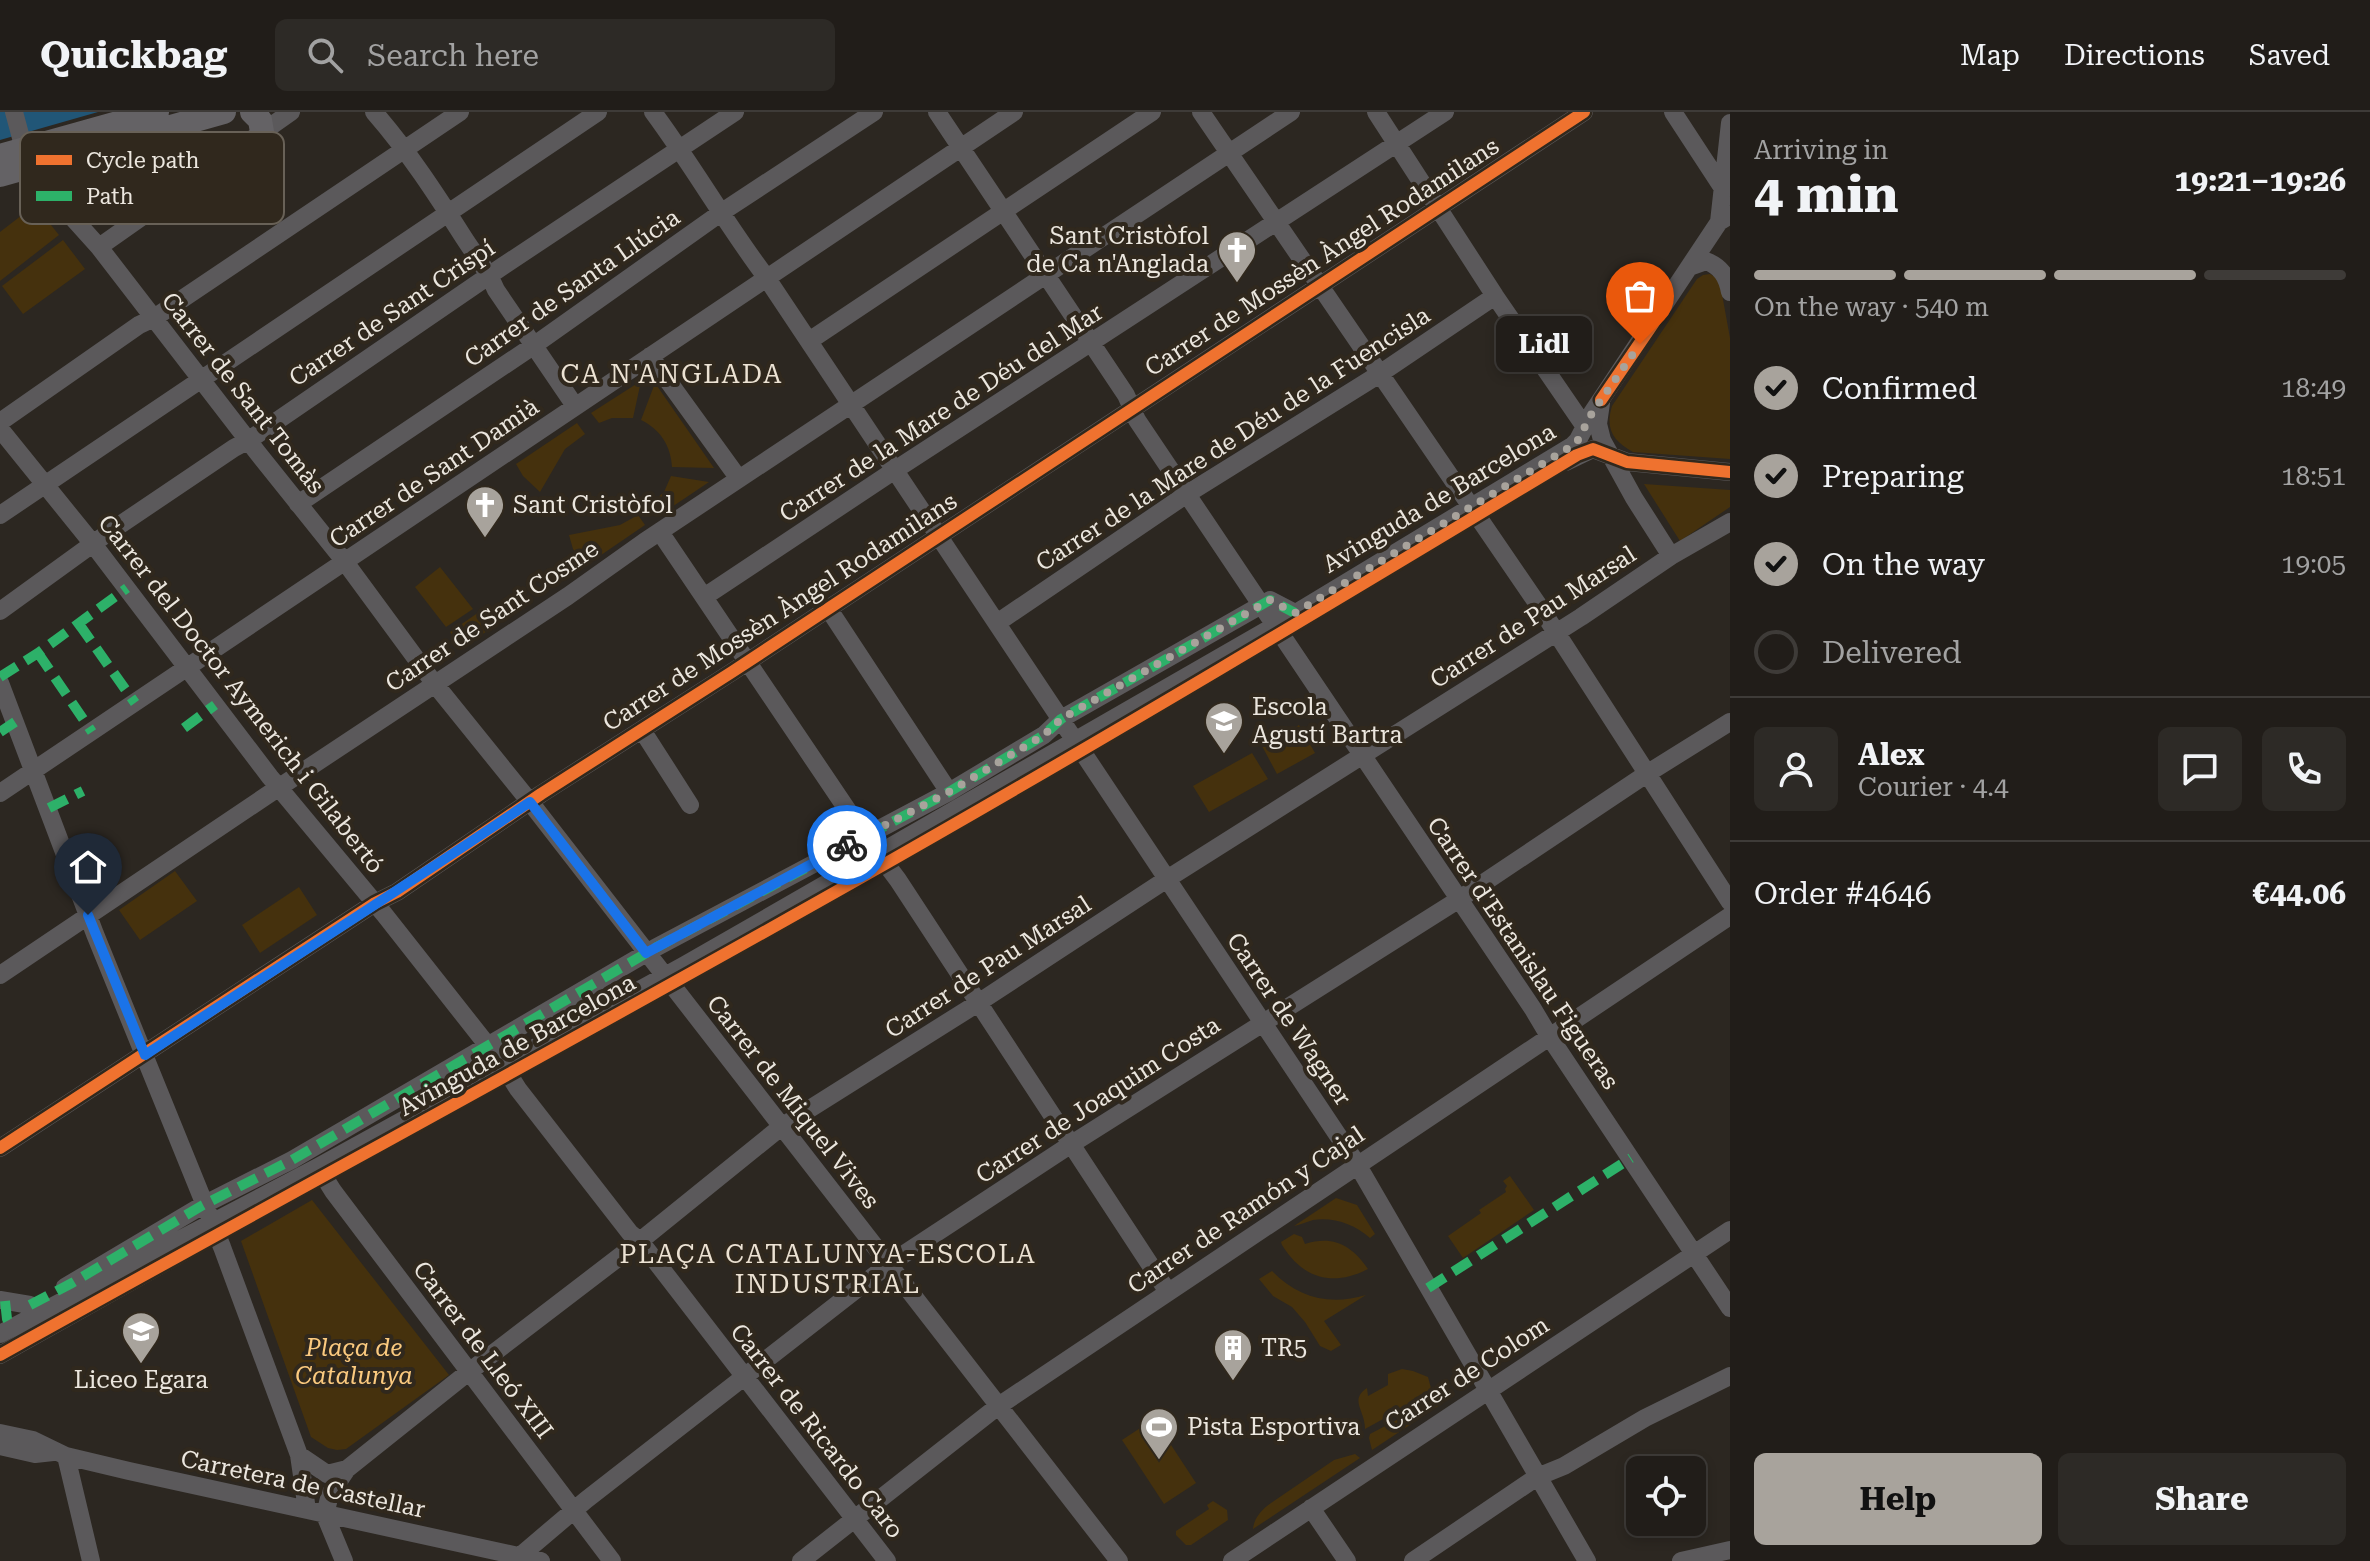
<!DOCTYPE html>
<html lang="en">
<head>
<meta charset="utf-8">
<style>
	body { margin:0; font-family:"Roboto Serif",serif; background:#2d2a26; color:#f1f3f6; height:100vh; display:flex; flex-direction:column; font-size:30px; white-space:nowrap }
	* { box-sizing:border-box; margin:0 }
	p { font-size:26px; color:#a2a2a2 }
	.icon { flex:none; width:44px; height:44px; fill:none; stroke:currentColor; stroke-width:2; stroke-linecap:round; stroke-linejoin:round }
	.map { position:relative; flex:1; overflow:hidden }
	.details { display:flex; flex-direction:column; background:#211d19; width:640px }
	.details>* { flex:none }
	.tools { position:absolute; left:1626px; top:1344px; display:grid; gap:16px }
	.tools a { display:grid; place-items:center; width:80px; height:80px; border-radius:12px; background:#211d19; box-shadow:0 4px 12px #0003,0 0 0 2px #3e3b38; font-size:40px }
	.pin { position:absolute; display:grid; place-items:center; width:68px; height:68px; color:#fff; margin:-82px -34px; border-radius:50% 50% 50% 0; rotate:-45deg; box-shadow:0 0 8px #0007 }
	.pin .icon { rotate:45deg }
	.courier { position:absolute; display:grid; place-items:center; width:80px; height:80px; margin:-40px; border:6px solid #1a73e8; border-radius:50%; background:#fff; color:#222; box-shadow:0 2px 10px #0007 }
	.bubble { position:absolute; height:56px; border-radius:12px; background:#211d19; box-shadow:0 4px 12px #0003,0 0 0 2px #3e3b38; font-size:26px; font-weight:700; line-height:56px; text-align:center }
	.summary em { font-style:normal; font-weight:700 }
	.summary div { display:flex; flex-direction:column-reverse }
	.summary { display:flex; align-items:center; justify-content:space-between; height:136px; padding:0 24px }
	h1 { font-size:52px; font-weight:700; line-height:60px }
	.bar { display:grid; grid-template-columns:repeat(4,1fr); gap:12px 8px; align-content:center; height:96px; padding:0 24px }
	.bar i { height:10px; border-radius:6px; background:#3e3b38 }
	.bar .current { background:#a8a39c }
	.bar p { grid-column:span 4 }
	.line { display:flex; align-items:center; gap:20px; padding:0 24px; border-top:2px solid #3e3b38 }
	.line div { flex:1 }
	.round { display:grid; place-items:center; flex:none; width:84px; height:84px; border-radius:12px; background:#2d2a26 }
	ol { padding:0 24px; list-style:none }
	li { display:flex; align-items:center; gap:24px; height:88px }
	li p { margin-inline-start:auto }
	li .icon { padding:8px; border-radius:50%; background:#a8a39c; color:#111; stroke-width:4 }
	li:last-child { color:#a2a2a2 }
	li i { width:44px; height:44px; border:4px solid #3e3b38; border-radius:50% }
	.action { display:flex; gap:16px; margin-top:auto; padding:16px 24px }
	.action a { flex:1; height:92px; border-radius:12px; background:#a8a39c; color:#111; font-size:32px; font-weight:700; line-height:92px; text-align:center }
	.action a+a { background:#2d2a26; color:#f1f3f6 }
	header { display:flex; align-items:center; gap:48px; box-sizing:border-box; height:112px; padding:0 40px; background:#211d19; border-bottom:2px solid #3e3b38 }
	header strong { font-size:38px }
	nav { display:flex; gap:44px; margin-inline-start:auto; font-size:28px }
	.search { width:560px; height:72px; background:#2d2a26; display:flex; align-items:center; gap:20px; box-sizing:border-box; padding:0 28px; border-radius:12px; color:#a2a2a2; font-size:30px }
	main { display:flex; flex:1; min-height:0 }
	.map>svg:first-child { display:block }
	.green { fill:#45310d }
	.water { fill:#215677 }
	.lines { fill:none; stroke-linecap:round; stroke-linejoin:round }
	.minor { stroke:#5b595b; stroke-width:18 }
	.major { stroke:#646265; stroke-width:24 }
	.quiet { stroke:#2db169; stroke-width:10; stroke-dasharray:20 10; stroke-linecap:butt }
	.cycleway-casing { stroke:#30281d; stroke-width:17 }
	.cycleway { stroke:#ef722f; stroke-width:12 }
	.done { stroke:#a8a39c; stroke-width:8; stroke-dasharray:0 14.4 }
	.route { stroke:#1a73e8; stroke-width:10 }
	.labels { text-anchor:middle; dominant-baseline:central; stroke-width:8; stroke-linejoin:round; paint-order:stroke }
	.poi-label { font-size:24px; fill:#ebe6de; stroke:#30281d; text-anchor:start }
	.street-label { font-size:24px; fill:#ebe6de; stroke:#30281d }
	.park-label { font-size:24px; font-style:italic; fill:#fbca7f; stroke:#30281d }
	.neighbourhood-label { font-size:26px; letter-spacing:2px; fill:#ece2d3; stroke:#30281d }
	.key { fill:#30281d; stroke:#686157; stroke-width:2 }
	.key-label { font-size:22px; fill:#ebe6de }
</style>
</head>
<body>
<header>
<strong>Quickbag</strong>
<div class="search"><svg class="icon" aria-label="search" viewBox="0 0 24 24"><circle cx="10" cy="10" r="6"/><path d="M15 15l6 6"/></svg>Search here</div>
<nav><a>Map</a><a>Directions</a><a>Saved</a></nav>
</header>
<main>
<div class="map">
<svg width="1730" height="1449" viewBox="0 0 1730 1449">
	<rect width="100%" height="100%" fill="#2c2721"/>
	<!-- green -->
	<path class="green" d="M 35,93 L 59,123 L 0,169 L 0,120 Z
		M 63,128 L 85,157 L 23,202 L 2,174 Z
		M 1710,162 L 1717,166 L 1720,171 L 1730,226 L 1730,347 L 1633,340 C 1613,329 1605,317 1612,294 L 1697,167 L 1703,163 Z
		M 641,269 L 633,306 L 612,306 L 599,311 L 591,301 Z
		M 655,271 L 714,356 L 672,355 C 671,334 660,317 641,308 Z
		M 577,311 L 585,322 L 565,337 L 540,380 L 523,364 L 516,352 Z
		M 671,364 L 709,370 L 657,405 L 649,393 L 664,380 Z
		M 1644,372 L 1730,378 L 1730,395 L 1680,429 Z
		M 638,403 L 645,413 L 585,454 L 573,437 L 569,423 L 620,413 Z
		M 440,455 L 473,497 L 446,515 L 415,475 Z
		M 482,498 L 493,515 L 461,537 L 450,520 Z
		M 1299,613 L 1315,641 L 1277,662 L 1262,634 Z
		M 1252,641 L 1268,667 L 1209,700 L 1193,674 Z
		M 175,759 L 197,789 L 140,828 L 119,798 Z
		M 299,775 L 317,803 L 260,841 L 242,813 Z
		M 1510,1064 L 1534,1098 L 1463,1146 L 1448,1124 L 1481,1101 L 1479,1098 L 1506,1080 L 1505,1077 L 1507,1074 L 1503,1069 Z
		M 1336,1086 L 1357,1093 L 1375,1122 L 1370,1126 C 1354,1112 1334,1105 1313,1108 C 1306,1110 1299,1113 1294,1114 Z
		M 312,1088 L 449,1263 L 346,1337 L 337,1338 L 328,1336 L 311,1325 L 241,1129 Z
		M 1294,1122 L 1302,1125 L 1305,1132 C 1334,1123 1352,1134 1368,1157 C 1333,1175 1303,1167 1282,1133 L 1281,1130 Z
		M 1272,1159 C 1298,1186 1330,1194 1366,1183 L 1324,1209 L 1341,1233 L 1331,1239 L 1320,1234 L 1305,1210 L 1292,1195 L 1273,1184 L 1259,1167 Z
		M 1402,1257 L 1413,1259 L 1428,1265 L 1432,1280 L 1365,1317 C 1365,1298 1349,1288 1367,1276 L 1368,1284 L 1388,1273 L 1388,1262 Z
		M 1435,1288 L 1443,1291 L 1372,1338 L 1369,1326 L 1370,1322 Z
		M 1154,1307 L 1196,1371 L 1164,1392 L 1122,1328 Z
		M 1355,1342 L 1360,1346 L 1253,1417 C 1254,1406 1262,1397 1271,1391 L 1334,1348 Z
		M 1213,1389 L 1227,1398 L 1228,1408 L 1191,1433 L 1186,1433 L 1176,1423 L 1176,1419 L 1209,1397 L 1207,1393 Z"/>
	<!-- water -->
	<path class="water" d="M 0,0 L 98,0 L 0,28 Z"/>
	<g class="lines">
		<!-- minor -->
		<path class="minor" d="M 14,0 L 24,37 L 36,65 L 99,135 L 257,340 L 345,450 L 434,571 L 530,690 L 1119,1449
			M 374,0 C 408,39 436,82 464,126 C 475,143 488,159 496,178 L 575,294
			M 653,0 C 693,54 726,112 766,165 L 1357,1052 L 1587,1449
			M 937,0 L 1126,283 L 1137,308 L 1180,372 L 1533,897 L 1549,924 L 1730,1196
			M 1201,0 L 1541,497 L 1730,790
			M 1376,0 L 1495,184 L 1585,315
			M 1673,0 L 1724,78
			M 73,103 C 60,69 72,60 96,36
			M 1719,110 L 1730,11
			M 99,135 L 291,0
			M 1692,154 L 1706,149 C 1721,155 1727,164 1730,180
			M 809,229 L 1152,0
			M 650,244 L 739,367
			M 1601,291 L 1598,312 L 1602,328 L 1634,386 L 1671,444
			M 0,310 L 139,213 L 154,206 L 460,0
			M 0,317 L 93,432 L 270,665 L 384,802 L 503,953 L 518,977 L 630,1121 L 640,1129 L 887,1449
			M 1566,350 L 1593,337 L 1627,350 L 1730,360
			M 298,392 L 533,234 L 722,100 L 874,0
			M 0,403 L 598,0
			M 660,420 L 865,724 L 898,768 L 1168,1180
			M 704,485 L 895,358 L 1445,0
			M 828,496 L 949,680
			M 0,499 L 105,423 L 234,336 L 249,328 L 503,154 L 735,0
			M 997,511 L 1187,382 L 1378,263 L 1495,184
			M 0,571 L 95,822 L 222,1135 L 299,1343 L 307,1398
			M 642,618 L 690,693
			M 0,681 L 1014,0
			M 0,863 L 266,684 L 568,484 L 644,430 L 1291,0
			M 0,1036 L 375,791 L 397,780 L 541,682 L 732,560 L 1584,0
			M 318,1055 L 333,1079 L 612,1449
			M 65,1175 L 203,1093 L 292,1048 L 655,836 L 949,680 L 1044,623 L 1061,607 L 1270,488 L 1295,501
			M 0,1188 L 30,1193 L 46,1198
			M 0,1222 L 318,1055 L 685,853 L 1276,513 L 1572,334 L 1578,328 L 1592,301 L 1719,110 L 1730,103
			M 0,1243 L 200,1131
			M 0,1321 L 33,1328 L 66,1344 L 129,1359 L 541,1449
			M 0,1334 L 35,1342 L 53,1340
			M 299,1343 L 327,1362 L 347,1357
			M 66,1344 L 91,1449
			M 1311,1396 L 1347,1449
			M 325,1403 L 330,1382 L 347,1357 L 461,1266 L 640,1129 L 781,1015 L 978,891 L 1167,767 L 1581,505 L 1671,444 L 1730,410
			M 325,1403 L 344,1449
			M 520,1444 L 586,1388 L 889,1152 L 1070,1033 L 1458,788 L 1648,661 L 1730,610
			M 801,1449 L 997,1295 L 1730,804
			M 1232,1449 L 1730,1118
			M 1413,1449 L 1537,1365 L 1564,1354 L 1645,1306 L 1730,1264
			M 1681,1449 L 1730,1438"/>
		<!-- major -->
		<path class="major" d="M 252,0 L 260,8 L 262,20
			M 0,44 L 157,0
			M 0,63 L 224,0"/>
		<!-- quiet -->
		<path class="quiet" d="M 79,512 L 135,591
			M 38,541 L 92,620
			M 0,565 L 38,541 L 127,476
			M 184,616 L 215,593
			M 0,620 L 15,610
			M 49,696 L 83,679
			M 70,755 L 105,733
			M 1428,1176 L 1631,1046
			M 5,1189 L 7,1207 L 12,1216
			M 30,1193 L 72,1171 L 203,1093 L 292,1048 L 655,836 L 949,680 L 1044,623 L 1061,607 L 1270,488 L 1295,501"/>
		<!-- cycleway casing -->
		<g class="cycleway-casing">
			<path id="cycleway" d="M 1601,288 L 1659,203
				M 0,1036 L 375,791 L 397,780 L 541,682 L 732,560 L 1584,0
				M 0,1243 C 287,1083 576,927 862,765 C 1102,629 1340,486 1577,343 L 1593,337 L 1627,350 L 1730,360"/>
		</g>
		<!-- cycleway -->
		<use href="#cycleway" class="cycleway"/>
	</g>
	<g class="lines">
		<!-- done -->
		<path class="done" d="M 847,733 L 949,680 L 1044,623 L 1061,607 L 1270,488 L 1295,501 L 1572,334 L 1578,328 L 1592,301 L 1640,232"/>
		<!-- route -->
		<path class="route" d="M 88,803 L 145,943 C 273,858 403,776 530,690 L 646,841 L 847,733"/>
	</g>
	<!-- icons -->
	<defs>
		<g id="church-pin" transform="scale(2)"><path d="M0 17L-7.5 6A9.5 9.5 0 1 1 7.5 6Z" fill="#a8a39c" stroke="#30281d"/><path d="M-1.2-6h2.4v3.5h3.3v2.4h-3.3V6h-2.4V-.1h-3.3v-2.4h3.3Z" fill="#fff"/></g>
		<g id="school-pin" transform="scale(2)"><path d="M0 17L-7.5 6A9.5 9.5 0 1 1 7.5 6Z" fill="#a8a39c" stroke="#30281d"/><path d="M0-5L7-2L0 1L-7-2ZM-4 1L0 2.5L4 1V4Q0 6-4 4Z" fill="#fff"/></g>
		<g id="building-pin" transform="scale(2)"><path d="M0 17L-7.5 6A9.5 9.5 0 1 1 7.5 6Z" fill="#a8a39c" stroke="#30281d"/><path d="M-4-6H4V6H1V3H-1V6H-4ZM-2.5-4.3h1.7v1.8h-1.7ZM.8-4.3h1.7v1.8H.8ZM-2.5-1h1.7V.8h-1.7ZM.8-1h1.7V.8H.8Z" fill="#fff"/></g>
		<g id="stadium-pin" transform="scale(2)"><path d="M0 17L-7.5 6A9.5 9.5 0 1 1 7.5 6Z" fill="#a8a39c" stroke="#30281d"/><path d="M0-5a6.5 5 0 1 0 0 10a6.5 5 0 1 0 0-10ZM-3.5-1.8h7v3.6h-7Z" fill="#fff"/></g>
	</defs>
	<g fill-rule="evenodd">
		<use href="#church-pin" x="1237" y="138"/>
		<use href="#church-pin" x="485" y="393"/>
		<use href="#school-pin" x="1224" y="609"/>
		<use href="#school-pin" x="141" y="1219"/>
		<use href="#building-pin" x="1233" y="1236"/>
		<use href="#stadium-pin" x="1159" y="1315"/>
	</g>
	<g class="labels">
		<!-- poi labels -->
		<g class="poi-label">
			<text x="1209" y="124" text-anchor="end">Sant Cristòfol<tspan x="1209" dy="28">de Ca n'Anglada</tspan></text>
			<text x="513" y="393">Sant Cristòfol</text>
			<text x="1252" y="595">Escola<tspan x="1252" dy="28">Agustí Bartra</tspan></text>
			<text x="1261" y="1236">TR5</text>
			<text x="141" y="1268" text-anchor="middle">Liceo Egara</text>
			<text x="1187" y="1315">Pista Esportiva</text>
		</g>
		<!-- street labels -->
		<g class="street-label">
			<text transform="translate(1322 145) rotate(-33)">Carrer de Mossèn Àngel Rodamilans</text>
			<text transform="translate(572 176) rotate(-35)">Carrer de Santa Llúcia</text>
			<text transform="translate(392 201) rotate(-34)">Carrer de Sant Crispí</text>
			<text transform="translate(243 281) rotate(52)">Carrer de Sant Tomàs</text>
			<text transform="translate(941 301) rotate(-33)">Carrer de la Mare de Déu del Mar</text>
			<text transform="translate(1233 327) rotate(-33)">Carrer de la Mare de Déu de la Fuencisla</text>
			<text transform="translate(434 361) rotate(-34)">Carrer de Sant Damià</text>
			<text transform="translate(1439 386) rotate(-31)">Avinguda de Barcelona</text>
			<text transform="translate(780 500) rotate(-33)">Carrer de Mossèn Àngel Rodamilans</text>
			<text transform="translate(492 504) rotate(-34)">Carrer de Sant Cosme</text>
			<text transform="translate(1533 505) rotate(-33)">Carrer de Pau Marsal</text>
			<text transform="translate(241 582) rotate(52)">Carrer del Doctor Aymerich i Gilabertó</text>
			<text transform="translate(1523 841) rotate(56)">Carrer d'Estanislau Figueras</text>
			<text transform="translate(988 855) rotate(-33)">Carrer de Pau Marsal</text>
			<text transform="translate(1289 907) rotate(56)">Carrer de Wagner</text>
			<text transform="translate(517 933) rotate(-29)">Avinguda de Barcelona</text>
			<text transform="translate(1098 988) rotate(-33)">Carrer de Joaquim Costa</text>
			<text transform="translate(793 990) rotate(52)">Carrer de Miquel Vives</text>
			<text transform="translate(1246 1098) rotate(-34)">Carrer de Ramón y Cajal</text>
			<text transform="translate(483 1238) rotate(53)">Carrer de Lleó XIII</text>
			<text transform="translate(1467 1262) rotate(-33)">Carrer de Colom</text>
			<text transform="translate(817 1319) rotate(52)">Carrer de Ricardo Caro</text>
			<text transform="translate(303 1372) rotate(12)">Carretera de Castellar</text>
		</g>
		<!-- park labels -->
		<g class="park-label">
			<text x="354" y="1236">Plaça de<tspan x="354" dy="28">Catalunya</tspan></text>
		</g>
		<!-- neighbourhood labels -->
		<g class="neighbourhood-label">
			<text x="672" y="262">CA N'ANGLADA</text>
			<text x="828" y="1142">PLAÇA CATALUNYA-ESCOLA<tspan x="828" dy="30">INDUSTRIAL</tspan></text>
		</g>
	</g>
	<!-- legend -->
	<rect x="20" y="20" width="264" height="92" rx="12" class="key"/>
	<rect x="36" y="43" width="36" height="10" fill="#ef722f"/>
	<rect x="36" y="79" width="36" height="10" fill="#2db169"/>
	<g class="key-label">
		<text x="86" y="56">Cycle path</text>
		<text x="86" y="92">Path</text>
	</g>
</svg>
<div class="tools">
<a><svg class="icon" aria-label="locate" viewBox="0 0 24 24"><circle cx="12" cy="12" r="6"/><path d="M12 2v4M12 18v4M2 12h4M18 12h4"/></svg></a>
</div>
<div class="pin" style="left:1640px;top:232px;background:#ea580c"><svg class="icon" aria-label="bag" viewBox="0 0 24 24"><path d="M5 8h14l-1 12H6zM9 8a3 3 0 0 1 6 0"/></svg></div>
<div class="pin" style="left:88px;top:803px;background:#1f2937"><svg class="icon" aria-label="home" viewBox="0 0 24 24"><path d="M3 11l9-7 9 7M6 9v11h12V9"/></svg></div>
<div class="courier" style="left:847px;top:733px"><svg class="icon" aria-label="bike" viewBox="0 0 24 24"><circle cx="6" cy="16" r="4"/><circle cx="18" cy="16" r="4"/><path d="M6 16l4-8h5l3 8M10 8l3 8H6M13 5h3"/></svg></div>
<div class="bubble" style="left:1496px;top:204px;width:96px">Lidl</div>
</div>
<section class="details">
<div class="summary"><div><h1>4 min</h1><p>Arriving in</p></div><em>19:21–19:26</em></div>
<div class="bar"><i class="current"></i><i class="current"></i><i class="current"></i><i></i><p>On the way · 540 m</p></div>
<ol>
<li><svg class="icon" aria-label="check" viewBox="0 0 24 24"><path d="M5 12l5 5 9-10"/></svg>Confirmed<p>18:49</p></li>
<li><svg class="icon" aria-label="check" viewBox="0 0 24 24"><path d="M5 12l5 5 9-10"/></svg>Preparing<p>18:51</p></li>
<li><svg class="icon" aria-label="check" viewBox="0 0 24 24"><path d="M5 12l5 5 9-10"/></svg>On the way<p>19:05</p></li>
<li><i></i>Delivered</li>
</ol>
<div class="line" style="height:144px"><a class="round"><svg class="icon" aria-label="person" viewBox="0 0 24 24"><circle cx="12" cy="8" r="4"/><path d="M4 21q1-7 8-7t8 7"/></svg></a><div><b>Alex</b><p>Courier · 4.4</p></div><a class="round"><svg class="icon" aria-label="chat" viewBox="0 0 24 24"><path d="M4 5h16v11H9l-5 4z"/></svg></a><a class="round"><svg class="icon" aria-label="phone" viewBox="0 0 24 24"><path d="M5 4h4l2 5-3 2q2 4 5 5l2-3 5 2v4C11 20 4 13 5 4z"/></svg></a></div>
<div class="line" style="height:104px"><div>Order #4646</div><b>€44.06</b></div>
<div class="action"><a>Help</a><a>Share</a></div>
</section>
</main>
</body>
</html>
